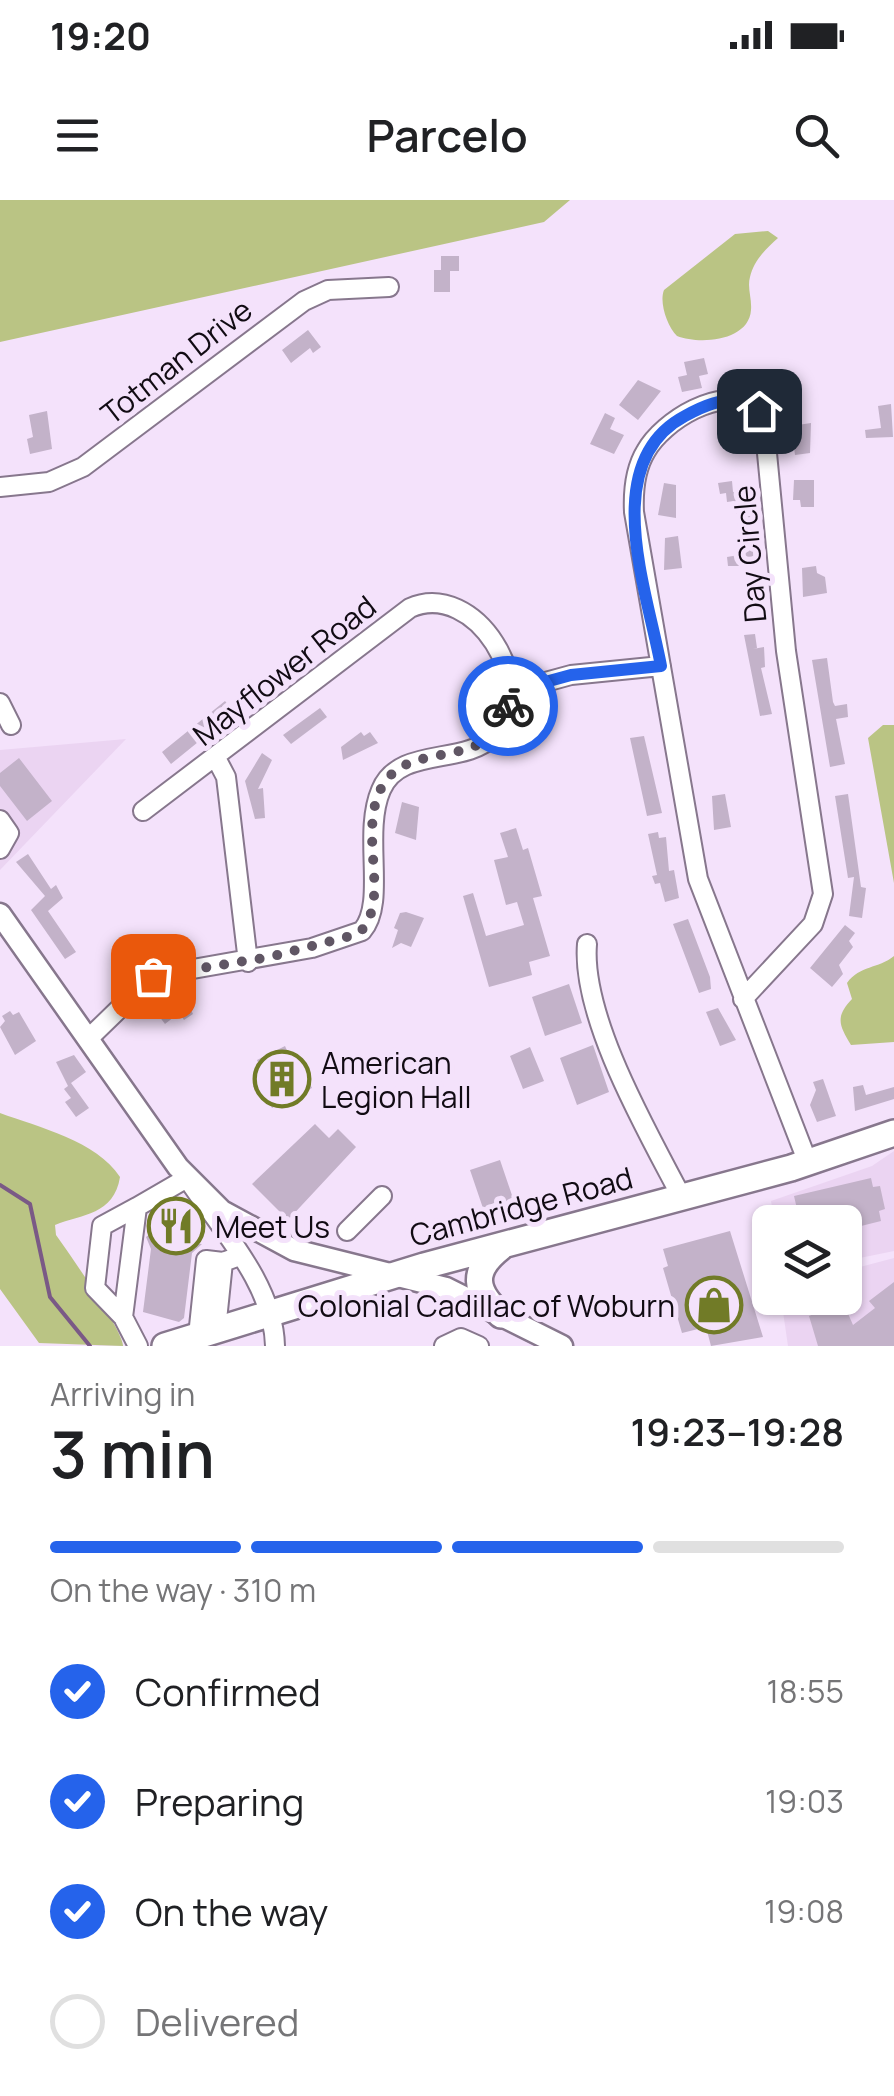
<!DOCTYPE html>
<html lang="en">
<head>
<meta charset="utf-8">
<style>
	body { margin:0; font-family:Manrope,sans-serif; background:#f6f6f6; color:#202124; height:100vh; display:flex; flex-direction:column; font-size:38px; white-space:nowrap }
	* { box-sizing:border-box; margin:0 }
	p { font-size:32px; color:#757577 }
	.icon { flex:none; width:55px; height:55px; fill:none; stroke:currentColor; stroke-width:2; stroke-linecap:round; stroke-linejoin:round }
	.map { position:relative; height:1146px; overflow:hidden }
	.drawer { display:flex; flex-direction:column; background:#fff; flex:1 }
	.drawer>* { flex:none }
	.tools { position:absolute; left:752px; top:1005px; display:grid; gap:20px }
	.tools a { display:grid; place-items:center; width:110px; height:110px; border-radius:15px; background:#fff; box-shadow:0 2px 8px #0004; font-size:50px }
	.pin { position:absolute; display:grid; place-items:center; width:85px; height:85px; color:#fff; margin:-42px; border-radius:20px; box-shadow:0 5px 15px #0006 }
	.courier { position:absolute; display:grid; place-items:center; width:100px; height:100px; margin:-50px; border:8px solid #2563eb; border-radius:50%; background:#fff; color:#222; box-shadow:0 2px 12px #0007 }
	.summary em { font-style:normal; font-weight:600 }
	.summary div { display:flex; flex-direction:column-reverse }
	.summary { display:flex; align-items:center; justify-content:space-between; height:170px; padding:0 50px }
	h1 { font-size:65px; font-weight:600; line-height:75px }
	.bar { display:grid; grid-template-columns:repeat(4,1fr); gap:15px 10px; align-content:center; height:120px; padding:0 50px }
	.bar i { height:12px; border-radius:8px; background:#e0e0e0 }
	.bar .active { background:#2563eb }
	.bar p { grid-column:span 4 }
	ol { padding:0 50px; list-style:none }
	li { display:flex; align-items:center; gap:30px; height:110px }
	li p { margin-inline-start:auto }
	li .icon { padding:10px; border-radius:50%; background:#2563eb; color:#fff; stroke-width:4 }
	li:last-child { color:#757577 }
	li i { width:55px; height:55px; border:5px solid #e0e0e0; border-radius:50% }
	.status { display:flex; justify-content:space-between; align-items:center; height:70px; padding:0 50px; background:#fff; direction:ltr }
	.status svg { height:28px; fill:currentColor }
	header { display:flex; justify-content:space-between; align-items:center; height:130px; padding:0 50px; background:#fff; font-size:45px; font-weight:600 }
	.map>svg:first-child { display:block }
	.built { fill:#ebd4f2 }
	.green { fill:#bac484 }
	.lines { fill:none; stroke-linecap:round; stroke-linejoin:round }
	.stream { stroke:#7a5986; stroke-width:4 }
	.building { fill:#c3b2c9 }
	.minor-casing { stroke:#87778d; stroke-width:22 }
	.major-casing { stroke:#87778d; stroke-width:25 }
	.highway-casing { stroke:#87778d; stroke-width:30 }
	.minor { stroke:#fff; stroke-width:18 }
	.major { stroke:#fff; stroke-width:20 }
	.highway { stroke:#fff; stroke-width:25 }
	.done { stroke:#605664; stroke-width:10; stroke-dasharray:0 18 }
	.route { stroke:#2563eb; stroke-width:12 }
	.labels { text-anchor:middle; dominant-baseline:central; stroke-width:10; stroke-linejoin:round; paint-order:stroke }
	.street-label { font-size:30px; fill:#110b13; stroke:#f4e2fb }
	.poi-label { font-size:30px; fill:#110b13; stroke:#f4e2fb; text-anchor:start }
</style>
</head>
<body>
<div class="status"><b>19:20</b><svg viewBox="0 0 49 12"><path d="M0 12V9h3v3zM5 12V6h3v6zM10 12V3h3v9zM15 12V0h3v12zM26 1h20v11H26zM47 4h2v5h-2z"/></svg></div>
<header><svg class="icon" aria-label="menu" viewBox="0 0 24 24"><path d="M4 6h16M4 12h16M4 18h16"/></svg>Parcelo<svg class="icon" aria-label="search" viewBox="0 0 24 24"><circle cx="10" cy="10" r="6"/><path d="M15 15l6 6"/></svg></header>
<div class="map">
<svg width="894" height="1146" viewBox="0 0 894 1146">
	<rect width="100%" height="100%" fill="#f4e2fb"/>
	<!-- built -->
	<path class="built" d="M 126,539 L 0,670 L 0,550 Z
		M 894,951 L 894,1051 L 845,1061 L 845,1022 L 775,1022 L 771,1001 L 872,966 Z
		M 894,1058 L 894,1146 L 788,1146 L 781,1098 L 845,1098 L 845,1071 Z"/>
	<!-- green -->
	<path class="green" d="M 0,0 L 570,0 L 544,22 L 0,142 Z
		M 768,31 L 778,38 C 766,49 754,60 750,77 C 747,88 752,98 751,110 C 749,141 700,145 677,136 C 667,126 659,102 664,90 L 735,34 Z
		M 883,525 L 894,525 L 894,683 L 868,538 Z
		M 894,756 L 894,842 L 851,845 C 839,825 835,817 852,799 L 847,783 C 860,765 878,769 894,756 Z
		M 0,913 C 38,927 97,941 120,977 C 114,1015 82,1014 55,1025 L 56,1035 C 69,1053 124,1132 123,1146 L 39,1143 L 0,1089 Z"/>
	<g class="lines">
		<!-- stream -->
		<path class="stream" d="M 0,985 L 30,1004 L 50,1097 L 90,1146"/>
	</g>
	<!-- building -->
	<path class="building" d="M 441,56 L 459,56 L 459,71 L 450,71 L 450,92 L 434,92 L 434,70 L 441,70 Z
		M 308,130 L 321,147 L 313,153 L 310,148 L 291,163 L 282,150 Z
		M 704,158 L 708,174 L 699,176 L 702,188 L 682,192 L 678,177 L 687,175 L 684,162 Z
		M 638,180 L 661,191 L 638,220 L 619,205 Z
		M 891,204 L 893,237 L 866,238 L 865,230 L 881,228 L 878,206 Z
		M 47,211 L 52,249 L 30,254 L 27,239 L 33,237 L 29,215 Z
		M 605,213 L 615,218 L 610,229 L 624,235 L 614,254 L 590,244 Z
		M 811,223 L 810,253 L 795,255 L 791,226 Z
		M 794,280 L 814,280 L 814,307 L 801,307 L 800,300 L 793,300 Z
		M 732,281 L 733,292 L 746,290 L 749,298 L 754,366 L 728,366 L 727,357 L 739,355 L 739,329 L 734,301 L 727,302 L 726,293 L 720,294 L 718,283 Z
		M 664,283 L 676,285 L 676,318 L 658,315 Z
		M 678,336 L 682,368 L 664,370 L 665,338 Z
		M 816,366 L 817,373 L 825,377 L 827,393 L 803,397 L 802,368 Z
		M 755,434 L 757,448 L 753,449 L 764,447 L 765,467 L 761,468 L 772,514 L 760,516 L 744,435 Z
		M 827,458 L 833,502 L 835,506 L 847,504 L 848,517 L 836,519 L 845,564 L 830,567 L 812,460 Z
		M 225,501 L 232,510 L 224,521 L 171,564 L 162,552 Z
		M 320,508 L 327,517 L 291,544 L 283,535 Z
		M 361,532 L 364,536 L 370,532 L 378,543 L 343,560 L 341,547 Z
		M 644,536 L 662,613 L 647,616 L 630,538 Z
		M 262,553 L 272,560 L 258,589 L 263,588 L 265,618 L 255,619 L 245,581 Z
		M 19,558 L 52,601 L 27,621 L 0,586 L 0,573 Z
		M 725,594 L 731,627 L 714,630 L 712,596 Z
		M 848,594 L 861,687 L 866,688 L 862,718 L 849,716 L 854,677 L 848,678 L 835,596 Z
		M 402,602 L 419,607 L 416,640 L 395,633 Z
		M 516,628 L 523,650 L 528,648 L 542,696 L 533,698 L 550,756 L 529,762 L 532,775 L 489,787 L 463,696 L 473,693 L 486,736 L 524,725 L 517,702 L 506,705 L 494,660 L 508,657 L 500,633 Z
		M 658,632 L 659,638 L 666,637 L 669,671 L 674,670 L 679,698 L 665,702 L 660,683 L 655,684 L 652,676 L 657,675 L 648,634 Z
		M 28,654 L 51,689 L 56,685 L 63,698 L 48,711 L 76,752 L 65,759 L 31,710 L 45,696 L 16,662 Z
		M 406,712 L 424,718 L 411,747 L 401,743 L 392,748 L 398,730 L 394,728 L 400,713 Z
		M 688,719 L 710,777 L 711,789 L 699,793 L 673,724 Z
		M 845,725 L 855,733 L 849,741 L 853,747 L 839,765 L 843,774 L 832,787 L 810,768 Z
		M 569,784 L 582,823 L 545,836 L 532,797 Z
		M 183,793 L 193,814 L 184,820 L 179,813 L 165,824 L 156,812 Z
		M 718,808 L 736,840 L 720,846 L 706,812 Z
		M 10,811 L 13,815 L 19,812 L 36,841 L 15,855 L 0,827 L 5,821 L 2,816 Z
		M 593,845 L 609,892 L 577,905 L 560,858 Z
		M 285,846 L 290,857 L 295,855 L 312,888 L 272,908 L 264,892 L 258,895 L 253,886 L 259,883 L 254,874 L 262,871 L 257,860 Z
		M 530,847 L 544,881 L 523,889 L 510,856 Z
		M 74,855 L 86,872 L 71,883 L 89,908 L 76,917 L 65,902 L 71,898 L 64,889 L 68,886 L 56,862 Z
		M 823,879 L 836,916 L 817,922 L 810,905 L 816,890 L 813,882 Z
		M 863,885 L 866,895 L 894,887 L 894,899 L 855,911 L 853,887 Z
		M 315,924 L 329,938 L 338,929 L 356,947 L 288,1020 L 252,984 Z
		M 500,960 L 516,1007 L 486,1017 L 470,970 Z
		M 871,978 L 873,987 L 880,986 L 885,1009 L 879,1011 L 881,1021 L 845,1030 L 845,1022 L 800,1022 L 794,996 Z
		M 168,1006 L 174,1015 L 196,1020 L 193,1043 L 202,1044 L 192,1053 L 184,1118 L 179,1122 L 143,1112 L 151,1049 L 146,1037 L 158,1028 L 152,1020 Z
		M 730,1031 L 763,1137 L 711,1146 L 706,1127 L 682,1133 L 663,1068 L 668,1066 L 663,1049 Z
		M 894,1082 L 894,1146 L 818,1146 L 809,1116 L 843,1102 L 853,1125 L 875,1108 L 869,1101 Z"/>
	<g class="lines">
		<!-- minor casing -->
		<g class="minor-casing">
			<path id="minor" d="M 0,287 L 49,282 L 83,267 L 304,101 L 328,90 L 389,87
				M 509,492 L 571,475 L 661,466
				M 0,503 L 11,525
				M 216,558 L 226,577 L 248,762
				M 0,620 L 9,633 L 0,649
				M 587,744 C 581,817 647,931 681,996
				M 743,799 L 813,724 L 823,694 L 786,451 L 764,222 L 754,206 C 721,185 663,221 646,251 C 635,269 633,291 634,312 L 698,679 L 808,963
				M 88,839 L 153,776 L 312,748 L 362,731 C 387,703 362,634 381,590 C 399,546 464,566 494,536 C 542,488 475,379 410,408 L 143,611
				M 347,1031 L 382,996
				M 123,1117 L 95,1088 L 102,1026 L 137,1007
				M 216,1130 L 223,1062 L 234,1058
				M 198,1136 L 206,1060 L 223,1062
				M 138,1146 L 123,1117 L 137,1007 L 187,978 C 220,1028 274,1085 275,1146
				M 444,1146 L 461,1138 L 479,1146"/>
		</g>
		<!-- major casing -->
		<g class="major-casing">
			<path id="major" d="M 0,714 L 178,967 L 222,1011 L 294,1050 L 446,1088 L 562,1146"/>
		</g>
		<!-- highway casing -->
		<g class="highway-casing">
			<path id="highway" d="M 500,1048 C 471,1071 474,1091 501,1115
				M 165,1146 L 424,1066 L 791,968 L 894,933"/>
		</g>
		<!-- minor -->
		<use href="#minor" class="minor"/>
		<!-- major -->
		<use href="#major" class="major"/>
		<!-- highway -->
		<use href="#highway" class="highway"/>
	</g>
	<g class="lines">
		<!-- done -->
		<path class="done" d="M 153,776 L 270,757 L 358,734 C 394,701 355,632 383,585 C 412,537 489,575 508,506"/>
		<!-- route -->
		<path class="route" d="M 508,506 L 509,492 L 571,475 L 661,466 C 647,390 598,262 685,216 C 703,206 722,198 744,200 L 759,211"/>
	</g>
	<!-- icons -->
	<defs>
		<g id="building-ring" transform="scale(2.875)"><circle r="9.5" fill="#f4e2fb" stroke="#717b27" stroke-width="1.5"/><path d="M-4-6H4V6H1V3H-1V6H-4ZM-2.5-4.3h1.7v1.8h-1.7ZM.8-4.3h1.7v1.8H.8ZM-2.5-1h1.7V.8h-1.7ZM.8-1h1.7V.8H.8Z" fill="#717b27"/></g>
		<g id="restaurant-ring" transform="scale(2.875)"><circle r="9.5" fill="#f4e2fb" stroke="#717b27" stroke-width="1.5"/><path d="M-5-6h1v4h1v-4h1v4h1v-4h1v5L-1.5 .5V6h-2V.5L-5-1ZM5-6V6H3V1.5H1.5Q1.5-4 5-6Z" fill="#717b27"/></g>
		<g id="shop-ring" transform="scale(2.875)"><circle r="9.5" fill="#f4e2fb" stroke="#717b27" stroke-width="1.5"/><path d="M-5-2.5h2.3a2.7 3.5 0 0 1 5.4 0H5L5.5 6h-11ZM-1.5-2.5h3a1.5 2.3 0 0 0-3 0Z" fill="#717b27"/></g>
	</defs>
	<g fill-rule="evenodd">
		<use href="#building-ring" x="282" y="879"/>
		<use href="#restaurant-ring" x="176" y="1026"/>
		<use href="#shop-ring" x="714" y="1105"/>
	</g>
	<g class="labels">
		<!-- street labels -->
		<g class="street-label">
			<text transform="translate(176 161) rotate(-38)">Totman Drive</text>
			<text transform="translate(749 354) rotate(-95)">Day Circle</text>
			<text transform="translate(284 470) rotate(-38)">Mayflower Road</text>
			<text transform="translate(521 1006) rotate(-15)">Cambridge Road</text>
		</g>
		<!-- poi labels -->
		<g class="poi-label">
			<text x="321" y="862">American<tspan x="321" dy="34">Legion Hall</tspan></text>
			<text x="215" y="1026">Meet Us</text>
			<text x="675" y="1105" text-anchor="end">Colonial Cadillac of Woburn</text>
		</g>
	</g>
</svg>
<div class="tools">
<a><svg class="icon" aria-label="layers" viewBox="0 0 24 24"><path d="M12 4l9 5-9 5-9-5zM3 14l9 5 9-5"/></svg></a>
</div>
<div class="pin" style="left:153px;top:776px;background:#ea580c"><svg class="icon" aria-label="bag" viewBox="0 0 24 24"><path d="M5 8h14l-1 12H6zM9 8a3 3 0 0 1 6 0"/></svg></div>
<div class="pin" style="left:759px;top:211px;background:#1f2937"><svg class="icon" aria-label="home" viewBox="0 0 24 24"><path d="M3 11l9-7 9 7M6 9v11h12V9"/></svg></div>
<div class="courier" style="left:508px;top:506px"><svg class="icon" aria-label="bike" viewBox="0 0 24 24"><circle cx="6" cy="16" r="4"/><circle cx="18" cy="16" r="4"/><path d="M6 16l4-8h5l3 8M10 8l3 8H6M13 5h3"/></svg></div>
</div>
<section class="drawer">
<div class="summary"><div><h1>3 min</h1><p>Arriving in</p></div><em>19:23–19:28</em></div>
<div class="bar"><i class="active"></i><i class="active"></i><i class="active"></i><i></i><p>On the way · 310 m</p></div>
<ol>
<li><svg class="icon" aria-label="check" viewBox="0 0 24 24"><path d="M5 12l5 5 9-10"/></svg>Confirmed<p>18:55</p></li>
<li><svg class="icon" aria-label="check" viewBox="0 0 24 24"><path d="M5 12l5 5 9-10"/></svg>Preparing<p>19:03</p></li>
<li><svg class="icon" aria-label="check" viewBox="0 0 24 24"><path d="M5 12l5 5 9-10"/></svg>On the way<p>19:08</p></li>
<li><i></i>Delivered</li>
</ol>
</section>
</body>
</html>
